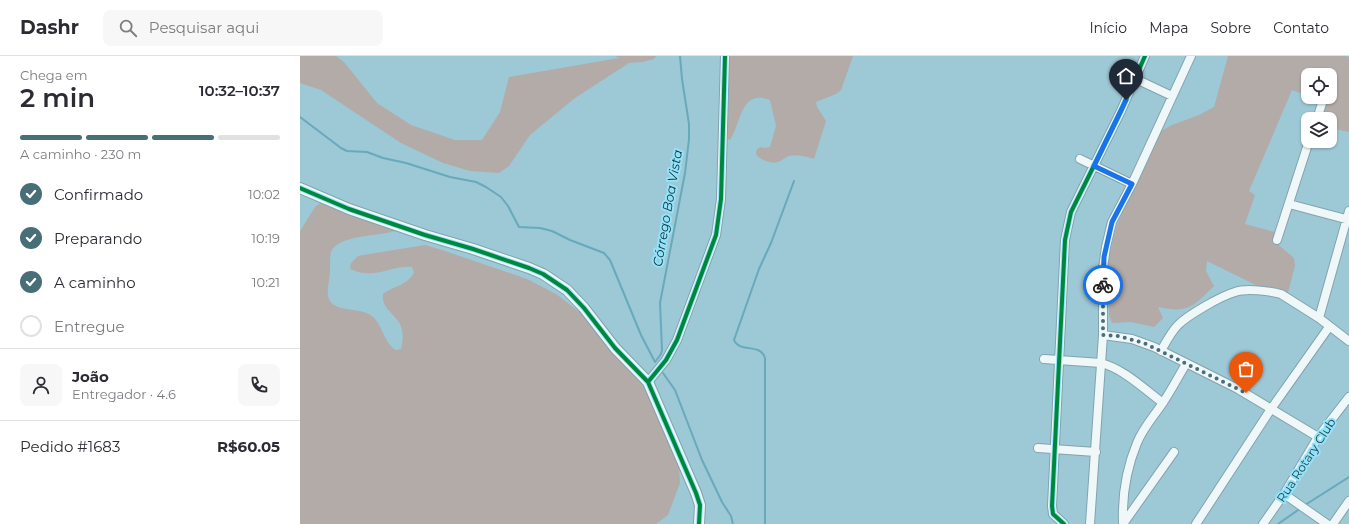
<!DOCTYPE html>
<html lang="pt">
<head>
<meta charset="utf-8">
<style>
	body { margin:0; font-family:Montserrat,sans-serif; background:#f7f7f7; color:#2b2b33; height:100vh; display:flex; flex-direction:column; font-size:15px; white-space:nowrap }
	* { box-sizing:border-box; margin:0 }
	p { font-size:13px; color:#7c7c81 }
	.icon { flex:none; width:22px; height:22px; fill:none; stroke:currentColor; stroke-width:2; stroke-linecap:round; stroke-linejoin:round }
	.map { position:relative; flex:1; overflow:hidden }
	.sheet { display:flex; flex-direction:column; background:#fff; width:300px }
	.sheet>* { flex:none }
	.tools { position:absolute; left:1001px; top:12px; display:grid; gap:8px }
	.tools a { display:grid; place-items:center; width:36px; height:36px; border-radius:8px; background:#fff; box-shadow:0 1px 3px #0004; font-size:20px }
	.pin { position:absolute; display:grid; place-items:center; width:34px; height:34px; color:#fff; margin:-41px -17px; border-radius:50% 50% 50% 0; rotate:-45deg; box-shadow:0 0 4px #0007 }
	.pin .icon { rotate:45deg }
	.courier { position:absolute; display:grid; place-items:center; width:40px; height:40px; margin:-20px; border:3px solid #1a73e8; border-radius:50%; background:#fff; color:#222; box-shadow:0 1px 5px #0007 }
	.summary em { font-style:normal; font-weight:600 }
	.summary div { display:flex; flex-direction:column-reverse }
	.summary { display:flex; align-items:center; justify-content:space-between; height:68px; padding:0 20px }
	h1 { font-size:26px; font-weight:600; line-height:30px }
	.bar { display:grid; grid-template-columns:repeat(4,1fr); gap:6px 4px; align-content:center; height:48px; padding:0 20px }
	.bar i { height:5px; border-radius:3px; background:#e1e1e2 }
	.bar .active { background:#486e78 }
	.bar p { grid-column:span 4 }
	.line { display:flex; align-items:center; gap:10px; padding:0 20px; border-top:1px solid #e1e1e2 }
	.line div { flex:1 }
	.round { display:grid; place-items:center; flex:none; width:42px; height:42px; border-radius:8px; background:#f7f7f7 }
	ol { padding:0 20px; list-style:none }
	li { display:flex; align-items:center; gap:12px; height:44px }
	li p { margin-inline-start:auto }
	li .icon { padding:4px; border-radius:50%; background:#486e78; color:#fff; stroke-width:4 }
	li:last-child { color:#7c7c81 }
	li i { width:22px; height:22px; border:2px solid #e1e1e2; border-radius:50% }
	header { display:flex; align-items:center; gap:24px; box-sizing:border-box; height:56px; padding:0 20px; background:#fff; border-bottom:1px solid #e1e1e2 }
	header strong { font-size:19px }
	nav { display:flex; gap:22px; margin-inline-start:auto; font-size:14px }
	.search { width:280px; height:36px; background:#f7f7f7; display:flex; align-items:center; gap:10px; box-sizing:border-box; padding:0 14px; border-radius:8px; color:#7c7c81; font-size:15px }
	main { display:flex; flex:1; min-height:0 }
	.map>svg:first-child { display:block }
	.green { fill:#b2aba8 }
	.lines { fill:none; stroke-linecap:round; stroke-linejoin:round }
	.stream { stroke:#68a9bc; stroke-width:2 }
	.minor-casing { stroke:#81a4ae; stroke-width:10 }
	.tertiary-casing { stroke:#81a4ae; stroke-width:12 }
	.minor { stroke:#f0f7f9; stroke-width:8 }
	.tertiary { stroke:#f0f7f9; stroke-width:10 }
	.cycleway-casing { stroke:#93e3fa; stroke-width:6 }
	.cycleway { stroke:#00873e; stroke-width:4 }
	.done { stroke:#486e78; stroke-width:4; stroke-dasharray:0 7.2 }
	.route { stroke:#1a73e8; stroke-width:5 }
	.labels { text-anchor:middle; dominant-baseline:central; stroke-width:4; stroke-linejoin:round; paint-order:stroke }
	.street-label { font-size:12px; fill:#1b3d46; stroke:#93e3fa }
	.water-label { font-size:13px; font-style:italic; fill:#10343e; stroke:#93e3fa }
</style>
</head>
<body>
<header>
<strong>Dashr</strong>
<div class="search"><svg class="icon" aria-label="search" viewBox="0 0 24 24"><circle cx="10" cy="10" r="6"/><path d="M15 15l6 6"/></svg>Pesquisar aqui</div>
<nav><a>Início</a><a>Mapa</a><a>Sobre</a><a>Contato</a></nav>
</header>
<main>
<section class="sheet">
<div class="summary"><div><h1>2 min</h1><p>Chega em</p></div><em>10:32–10:37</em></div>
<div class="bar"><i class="active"></i><i class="active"></i><i class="active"></i><i></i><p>A caminho · 230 m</p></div>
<ol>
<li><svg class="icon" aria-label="check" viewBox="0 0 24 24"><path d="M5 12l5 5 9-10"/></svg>Confirmado<p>10:02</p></li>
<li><svg class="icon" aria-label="check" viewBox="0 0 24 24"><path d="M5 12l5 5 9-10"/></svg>Preparando<p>10:19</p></li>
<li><svg class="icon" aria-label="check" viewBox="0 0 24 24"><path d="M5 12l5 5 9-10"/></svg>A caminho<p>10:21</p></li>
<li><i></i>Entregue</li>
</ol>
<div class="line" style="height:72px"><a class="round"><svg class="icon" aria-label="person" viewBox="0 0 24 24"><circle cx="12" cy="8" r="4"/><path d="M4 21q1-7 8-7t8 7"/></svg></a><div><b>João</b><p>Entregador · 4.6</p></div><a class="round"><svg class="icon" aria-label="phone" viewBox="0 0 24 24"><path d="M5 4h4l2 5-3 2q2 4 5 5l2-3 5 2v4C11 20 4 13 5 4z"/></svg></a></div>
<div class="line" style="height:52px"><div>Pedido #1683</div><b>R$60.05</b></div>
</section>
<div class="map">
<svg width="1049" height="468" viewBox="0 0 1049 468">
	<rect width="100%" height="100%" fill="#9dc8d6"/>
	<!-- green -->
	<path class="green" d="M 0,0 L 36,0 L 44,6 L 77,47 L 111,69 L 155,84 L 182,84 L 200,56 L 209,21 L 319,2 L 315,0 L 356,0 L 354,3 L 343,6 L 329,7 L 275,42 L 230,79 L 209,110 L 199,117 L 170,115 L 143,107 L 101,87 L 21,34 L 0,27 Z
		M 426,0 L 553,0 L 541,34 L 536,38 L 516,46 L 517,51 L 526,65 L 514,103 C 507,101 497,98 489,100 C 485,101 482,105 478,106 C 470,108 460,104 456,98 L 457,93 L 461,91 L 465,92 L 470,91 L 476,70 L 470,44 C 440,33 442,66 430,84 L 423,80 Z
		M 928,0 L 1045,0 L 1049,1 L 1049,76 L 1030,72 L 1030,63 L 1019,63 L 1024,47 L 1010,41 L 1030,41 L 1030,19 L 1008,19 L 1008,40 L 992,34 L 949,135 L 955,139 L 945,168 L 975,176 L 975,186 L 994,202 L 995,210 L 986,244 L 907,205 L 906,215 L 914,230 C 894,250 888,258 858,251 L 863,262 L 854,271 L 831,266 L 812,267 L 809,259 L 808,206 L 816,171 L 834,129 L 861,75 L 872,69 L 899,59 L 914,51 Z
		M 23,145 L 79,157 L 95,164 L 98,169 L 95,175 C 80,180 37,179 31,196 C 29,205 31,215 29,224 C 28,232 25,243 34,249 C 44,255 64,253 72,260 C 83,269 83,286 96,294 L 101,293 C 103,284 104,277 100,268 C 94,257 81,252 83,238 C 93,230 109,229 114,216 L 112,211 C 96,209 81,219 65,217 C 60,217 55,215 50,213 L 51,207 L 58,200 L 63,199 L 125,189 L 145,195 L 227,223 L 256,238 L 281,257 L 327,302 L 368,375 L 379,410 L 380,427 L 368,459 L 356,468 L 0,468 L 0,175 L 15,151 Z"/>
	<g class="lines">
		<!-- stream -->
		<path class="stream" d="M 0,61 L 41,92 L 47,95 L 67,96 L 83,102 L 106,107 L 150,121 L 176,126 L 186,131 L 201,141 L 208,150 L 219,171 L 240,172 L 252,175 L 270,184 L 304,197 L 310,204 L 341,279 L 355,306 L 361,298 L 362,294 L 360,247 L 385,117 L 389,83 L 389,68 L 382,23 L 380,0
			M 363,317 L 375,334 L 402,404 L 422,446 L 431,460 L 433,468
			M 1005,449 L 1049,421
			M 465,468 L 465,302 C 461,287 439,297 434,284 L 459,213 L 471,187 L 494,125
			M 978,468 L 1001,452"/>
		<!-- minor casing -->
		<g class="minor-casing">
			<path id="minor" d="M 821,16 L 872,40
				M 1017,63 L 1024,41
				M 780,103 L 832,128
				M 989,148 L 1049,164
				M 977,184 L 1009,85
				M 1019,262 L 1049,155
				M 803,279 L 832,283 L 854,291 L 938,333 L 1018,381
				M 861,295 C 866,286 871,276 878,269 C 888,259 921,240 935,236 C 946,232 970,235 981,238 L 1019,262 L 1049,285
				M 744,303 L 801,307 C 824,313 844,333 863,347
				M 348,326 L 366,304 L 377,284 L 416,179 L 421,143 L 425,0
				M 738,392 L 796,396
				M 984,438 L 1027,468
				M 764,468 L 753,458 L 752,450 L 765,184 L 771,156 L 821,55 L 845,0
				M 790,468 L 803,279 L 803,212 L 806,191 L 812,166 L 832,128 L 891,0
				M 823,468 C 822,441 827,411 837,387 C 843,372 854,360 862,348 C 871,335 878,321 886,308
				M 823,468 L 874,396
				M 896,468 L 971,353 L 1029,271
				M 963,468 L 984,438 L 1018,381 L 1049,341
				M 1033,468 L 1049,445"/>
		</g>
		<!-- tertiary casing -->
		<g class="tertiary-casing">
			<path id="tertiary" d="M 0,132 L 49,153 L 125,179 L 173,193 L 229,212 L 243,218 L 267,234 L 284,252 L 315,292 L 348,326 L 396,437 L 400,449 L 399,468"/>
		</g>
		<!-- minor -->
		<use href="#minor" class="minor"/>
		<!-- tertiary -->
		<use href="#tertiary" class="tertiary"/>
		<!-- cycleway casing -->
		<g class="cycleway-casing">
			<path id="cycleway" d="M 0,132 L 49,153 L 125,179 L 173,193 L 229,212 L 243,218 L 267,234 L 284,252 L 315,292 L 348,326 L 396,437 L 400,449 L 399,468
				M 348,326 L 366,304 L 377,284 L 416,179 L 421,143 L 425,0
				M 764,468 L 753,458 L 752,450 L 765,184 L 771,156 L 821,55 L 845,0"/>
		</g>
		<!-- cycleway -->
		<use href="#cycleway" class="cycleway"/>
	</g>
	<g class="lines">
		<!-- done -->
		<path class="done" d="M 803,229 L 803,279 L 818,280 L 844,287 L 946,337"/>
		<!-- route -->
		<path class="route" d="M 803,229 L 804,201 L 812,166 L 832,128 L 794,110 L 826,44"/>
	</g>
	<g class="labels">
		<!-- street labels -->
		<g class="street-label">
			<text transform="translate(1006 404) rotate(-57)">Rua Rotary Club</text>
		</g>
		<!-- water labels -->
		<g class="water-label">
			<text transform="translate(367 152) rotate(-80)">Córrego Boa Vista</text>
		</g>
	</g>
</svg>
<div class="tools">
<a><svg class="icon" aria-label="locate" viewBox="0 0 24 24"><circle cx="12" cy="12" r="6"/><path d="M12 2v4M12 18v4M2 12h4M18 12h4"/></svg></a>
<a><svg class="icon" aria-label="layers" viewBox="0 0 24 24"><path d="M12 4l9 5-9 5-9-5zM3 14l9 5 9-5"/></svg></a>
</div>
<div class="pin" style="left:946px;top:337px;background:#ea580c"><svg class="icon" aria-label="bag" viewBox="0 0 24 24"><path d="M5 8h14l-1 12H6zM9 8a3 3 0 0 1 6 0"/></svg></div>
<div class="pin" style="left:826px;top:44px;background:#1f2937"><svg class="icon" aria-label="home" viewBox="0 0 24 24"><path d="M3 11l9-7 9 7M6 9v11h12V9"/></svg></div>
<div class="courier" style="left:803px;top:229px"><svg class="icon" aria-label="bike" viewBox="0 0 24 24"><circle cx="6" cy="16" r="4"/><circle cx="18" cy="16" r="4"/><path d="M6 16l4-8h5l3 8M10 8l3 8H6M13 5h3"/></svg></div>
</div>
</main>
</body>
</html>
